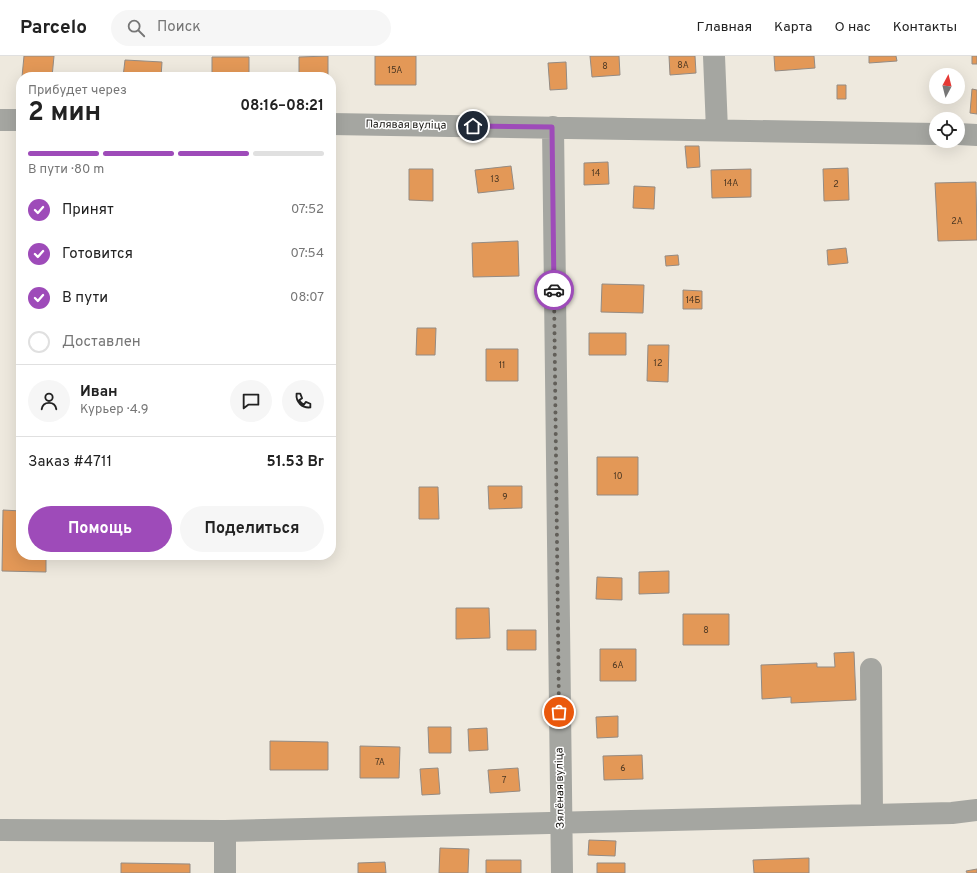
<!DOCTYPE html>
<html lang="ru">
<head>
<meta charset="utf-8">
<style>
	body { margin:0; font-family:Overpass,sans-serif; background:#f6f6f6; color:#222; height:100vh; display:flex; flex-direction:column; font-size:15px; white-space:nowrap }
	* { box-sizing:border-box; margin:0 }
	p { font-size:13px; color:#767676 }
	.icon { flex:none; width:22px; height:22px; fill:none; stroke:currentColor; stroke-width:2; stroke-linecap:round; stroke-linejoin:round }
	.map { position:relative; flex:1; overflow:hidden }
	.panel { position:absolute; left:16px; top:16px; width:320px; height:488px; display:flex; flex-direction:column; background:#fff; border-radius:16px; box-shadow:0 4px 16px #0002 }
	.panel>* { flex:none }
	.needle { width:26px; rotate:7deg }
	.buttons { position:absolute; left:929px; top:12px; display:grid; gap:8px }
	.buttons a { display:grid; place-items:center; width:36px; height:36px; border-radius:50%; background:#fff; box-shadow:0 4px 16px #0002; font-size:20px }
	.pin { position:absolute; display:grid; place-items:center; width:34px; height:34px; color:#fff; margin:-17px; border:2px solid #fff; border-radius:50%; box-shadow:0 1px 4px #0007 }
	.courier { position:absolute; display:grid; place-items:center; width:40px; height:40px; margin:-20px; border:3px solid #9e4bb9; border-radius:50%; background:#fff; color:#222; box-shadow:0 1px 5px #0007 }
	.summary em { font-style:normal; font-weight:700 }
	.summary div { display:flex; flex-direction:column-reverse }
	.summary { display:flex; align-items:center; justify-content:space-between; height:68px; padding:0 12px }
	h1 { font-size:26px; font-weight:700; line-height:30px }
	.bar { display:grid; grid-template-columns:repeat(4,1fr); gap:6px 4px; align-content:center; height:48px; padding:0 12px }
	.bar i { height:5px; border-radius:3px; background:#e0e0e0 }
	.bar .selected { background:#9e4bb9 }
	.bar p { grid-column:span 4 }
	.line { display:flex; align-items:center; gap:10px; padding:0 12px; border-top:1px solid #e0e0e0 }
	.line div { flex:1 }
	.round { display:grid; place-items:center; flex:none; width:42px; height:42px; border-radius:21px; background:#f6f6f6 }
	ol { padding:0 12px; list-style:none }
	li { display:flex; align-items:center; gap:12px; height:44px }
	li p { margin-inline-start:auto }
	li .icon { padding:4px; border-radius:50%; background:#9e4bb9; color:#fff; stroke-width:4 }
	li:last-child { color:#767676 }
	li i { width:22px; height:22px; border:2px solid #e0e0e0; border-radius:50% }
	.button { display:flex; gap:8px; margin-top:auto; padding:8px 12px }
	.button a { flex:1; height:46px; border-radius:24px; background:#9e4bb9; color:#fff; font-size:16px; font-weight:700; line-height:46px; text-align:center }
	.button a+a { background:#f6f6f6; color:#222 }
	header { display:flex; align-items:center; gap:24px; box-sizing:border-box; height:56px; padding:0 20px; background:#fff; border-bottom:1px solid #e0e0e0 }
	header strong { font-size:19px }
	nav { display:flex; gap:22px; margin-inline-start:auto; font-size:14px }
	.search { width:280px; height:36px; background:#f6f6f6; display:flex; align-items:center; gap:10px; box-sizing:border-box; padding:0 14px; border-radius:22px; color:#767676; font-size:15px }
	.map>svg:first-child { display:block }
	.building { fill:#e39857; stroke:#948b83 }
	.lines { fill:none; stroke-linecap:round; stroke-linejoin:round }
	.minor { stroke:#a5a6a1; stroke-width:22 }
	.done { stroke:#625f59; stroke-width:4; stroke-dasharray:0 7.2 }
	.route { stroke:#9e4bb9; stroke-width:5 }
	.labels { text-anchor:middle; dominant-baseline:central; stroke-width:3; stroke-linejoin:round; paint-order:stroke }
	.number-label { font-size:9px; fill:#4a3622 }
	.street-label { font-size:11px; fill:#171511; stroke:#fff }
</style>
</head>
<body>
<header>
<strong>Parcelo</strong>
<div class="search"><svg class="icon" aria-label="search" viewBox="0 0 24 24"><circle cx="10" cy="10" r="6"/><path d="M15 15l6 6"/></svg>Поиск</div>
<nav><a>Главная</a><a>Карта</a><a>О нас</a><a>Контакты</a></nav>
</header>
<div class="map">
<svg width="977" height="817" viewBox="0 0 977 817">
	<rect width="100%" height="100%" fill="#eee9de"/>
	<!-- building -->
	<path class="building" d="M 24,0 L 54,0 L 52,21 L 22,21 Z
		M 328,0 L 328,21 L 299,21 L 299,1 Z
		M 375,0 L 416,0 L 416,29 L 375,29 Z
		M 590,0 L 619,0 L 620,19 L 592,21 Z
		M 669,0 L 695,0 L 696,17 L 670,19 Z
		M 774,0 L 814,0 L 815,12 L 775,15 Z
		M 869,0 L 896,0 L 897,5 L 869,7 Z
		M 972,0 L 977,0 L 977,8 L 972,8 Z
		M 212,1 L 249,1 L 249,21 L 212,21 Z
		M 125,4 L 162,6 L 161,21 L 123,21 Z
		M 566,6 L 567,33 L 550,34 L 548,7 Z
		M 837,29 L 846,29 L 846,43 L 837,43 Z
		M 972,33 L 977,34 L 977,58 L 970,57 Z
		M 685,90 L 699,90 L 700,111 L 687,112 Z
		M 608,106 L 609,128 L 584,129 L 584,107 Z
		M 511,110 L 514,133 L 478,137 L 475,114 Z
		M 848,112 L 849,144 L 824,145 L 823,113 Z
		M 409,113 L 433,113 L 433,145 L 409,144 Z
		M 751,113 L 751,141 L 712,142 L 711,114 Z
		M 976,126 L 977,184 L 938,185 L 935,127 Z
		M 634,130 L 655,131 L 654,153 L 633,152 Z
		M 518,185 L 519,220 L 473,221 L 472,187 Z
		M 846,192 L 848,207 L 828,209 L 827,194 Z
		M 678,199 L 679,209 L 666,210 L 665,200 Z
		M 602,228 L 644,229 L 643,257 L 601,256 Z
		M 683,234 L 702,235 L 702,253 L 683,253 Z
		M 417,272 L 436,272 L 435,299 L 416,299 Z
		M 589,277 L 626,277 L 626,299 L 589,299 Z
		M 648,289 L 669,289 L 668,326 L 647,325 Z
		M 486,293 L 518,293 L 518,325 L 486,325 Z
		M 597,401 L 638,401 L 638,439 L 597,439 Z
		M 488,430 L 522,430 L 522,452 L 489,453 Z
		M 419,431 L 438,431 L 439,463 L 419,463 Z
		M 3,454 L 21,455 L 21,499 L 46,499 L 46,516 L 2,515 Z
		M 669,515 L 669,537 L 639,538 L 639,516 Z
		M 597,521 L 622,522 L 622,544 L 596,543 Z
		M 456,552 L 489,552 L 490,582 L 456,583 Z
		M 683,558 L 729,558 L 729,589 L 683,589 Z
		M 507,574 L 536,574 L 536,594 L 507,594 Z
		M 600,593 L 636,593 L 636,625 L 600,625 Z
		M 854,596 L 856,644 L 791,647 L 791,641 L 762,643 L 761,609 L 817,607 L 817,611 L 835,611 L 834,597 Z
		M 618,660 L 618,681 L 597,682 L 596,661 Z
		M 428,671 L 451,671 L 451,697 L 429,697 Z
		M 487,672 L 488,694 L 469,695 L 468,673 Z
		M 270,685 L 328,686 L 328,714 L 270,714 Z
		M 360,690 L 400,691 L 399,722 L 360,722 Z
		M 642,699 L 643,723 L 604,724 L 603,700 Z
		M 438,712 L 440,738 L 422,739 L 420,713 Z
		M 518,712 L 520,735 L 490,737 L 488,714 Z
		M 589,784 L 616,785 L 615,800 L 588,799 Z
		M 440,792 L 469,793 L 468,817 L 439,817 Z
		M 809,802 L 809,817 L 754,817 L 753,804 Z
		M 486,804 L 521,804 L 521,817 L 486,817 Z
		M 385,806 L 386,817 L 358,817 L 358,807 Z
		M 121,807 L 190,808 L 190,817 L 121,817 Z
		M 597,807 L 625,807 L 625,817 L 597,817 Z
		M 977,813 L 977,817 L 967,817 L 966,815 Z"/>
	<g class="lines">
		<!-- minor -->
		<path class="minor" d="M 714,0 L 717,74
			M 0,64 L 21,64
			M 331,68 L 936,78
			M 553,71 L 562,817
			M 958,78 L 977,79
			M 871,613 L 872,759
			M 0,774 L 225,775 L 952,757 L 977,754
			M 225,775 L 225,817"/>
	</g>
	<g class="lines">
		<!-- done -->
		<path class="done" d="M 554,234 L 559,656"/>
		<!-- route -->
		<path class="route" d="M 473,70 L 552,71 L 554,234"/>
	</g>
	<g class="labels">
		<!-- number labels -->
		<g class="number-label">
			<text x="683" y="9">8А</text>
			<text x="605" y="10">8</text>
			<text x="395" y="14">15А</text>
			<text x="596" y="117">14</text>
			<text x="495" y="123">13</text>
			<text x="731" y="127">14А</text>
			<text x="836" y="128">2</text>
			<text x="957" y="165">2А</text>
			<text x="693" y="244">14Б</text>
			<text x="658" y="307">12</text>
			<text x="502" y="309">11</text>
			<text x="618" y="420">10</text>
			<text x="505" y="441">9</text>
			<text x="706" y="574">8</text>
			<text x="618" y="609">6А</text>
			<text x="380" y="706">7А</text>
			<text x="623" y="712">6</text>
			<text x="504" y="724">7</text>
		</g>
		<!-- street labels -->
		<g class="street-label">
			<text transform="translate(406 69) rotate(1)">Палявая вуліца</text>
			<text transform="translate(560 732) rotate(-91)">Зялёная вуліца</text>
		</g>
	</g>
</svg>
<div class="buttons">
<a><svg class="needle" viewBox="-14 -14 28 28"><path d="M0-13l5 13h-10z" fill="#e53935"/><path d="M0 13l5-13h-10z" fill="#767676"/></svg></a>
<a><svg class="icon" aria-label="locate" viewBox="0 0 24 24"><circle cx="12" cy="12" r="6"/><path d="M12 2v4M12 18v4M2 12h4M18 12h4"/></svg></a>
</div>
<div class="pin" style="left:559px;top:656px;background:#ea580c"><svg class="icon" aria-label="bag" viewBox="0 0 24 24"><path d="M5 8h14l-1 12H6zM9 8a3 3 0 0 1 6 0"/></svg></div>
<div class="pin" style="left:473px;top:70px;background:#1f2937"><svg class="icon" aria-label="home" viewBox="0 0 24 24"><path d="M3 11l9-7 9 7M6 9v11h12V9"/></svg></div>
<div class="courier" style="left:554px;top:234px"><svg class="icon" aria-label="car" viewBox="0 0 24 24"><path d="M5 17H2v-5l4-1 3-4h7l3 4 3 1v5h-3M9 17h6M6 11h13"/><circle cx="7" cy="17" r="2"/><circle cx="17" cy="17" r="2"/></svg></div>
<section class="panel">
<div class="summary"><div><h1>2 мин</h1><p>Прибудет через</p></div><em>08:16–08:21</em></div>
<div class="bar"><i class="selected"></i><i class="selected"></i><i class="selected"></i><i></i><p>В пути · 80 m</p></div>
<ol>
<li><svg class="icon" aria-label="check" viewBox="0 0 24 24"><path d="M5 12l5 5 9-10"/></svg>Принят<p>07:52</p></li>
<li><svg class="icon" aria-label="check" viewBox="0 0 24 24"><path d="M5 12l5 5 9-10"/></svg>Готовится<p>07:54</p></li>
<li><svg class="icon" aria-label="check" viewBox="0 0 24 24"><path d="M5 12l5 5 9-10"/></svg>В пути<p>08:07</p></li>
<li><i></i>Доставлен</li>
</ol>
<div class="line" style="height:72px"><a class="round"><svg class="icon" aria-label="person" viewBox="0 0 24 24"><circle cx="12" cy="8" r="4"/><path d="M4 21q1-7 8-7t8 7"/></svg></a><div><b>Иван</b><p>Курьер · 4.9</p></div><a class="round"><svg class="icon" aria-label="chat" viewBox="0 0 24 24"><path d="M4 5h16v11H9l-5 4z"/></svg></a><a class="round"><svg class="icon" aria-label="phone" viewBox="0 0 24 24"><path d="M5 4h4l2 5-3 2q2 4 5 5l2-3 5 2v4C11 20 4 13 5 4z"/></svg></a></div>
<div class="line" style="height:52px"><div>Заказ #4711</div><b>51.53 Br</b></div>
<div class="button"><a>Помощь</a><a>Поделиться</a></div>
</section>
</div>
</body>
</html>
